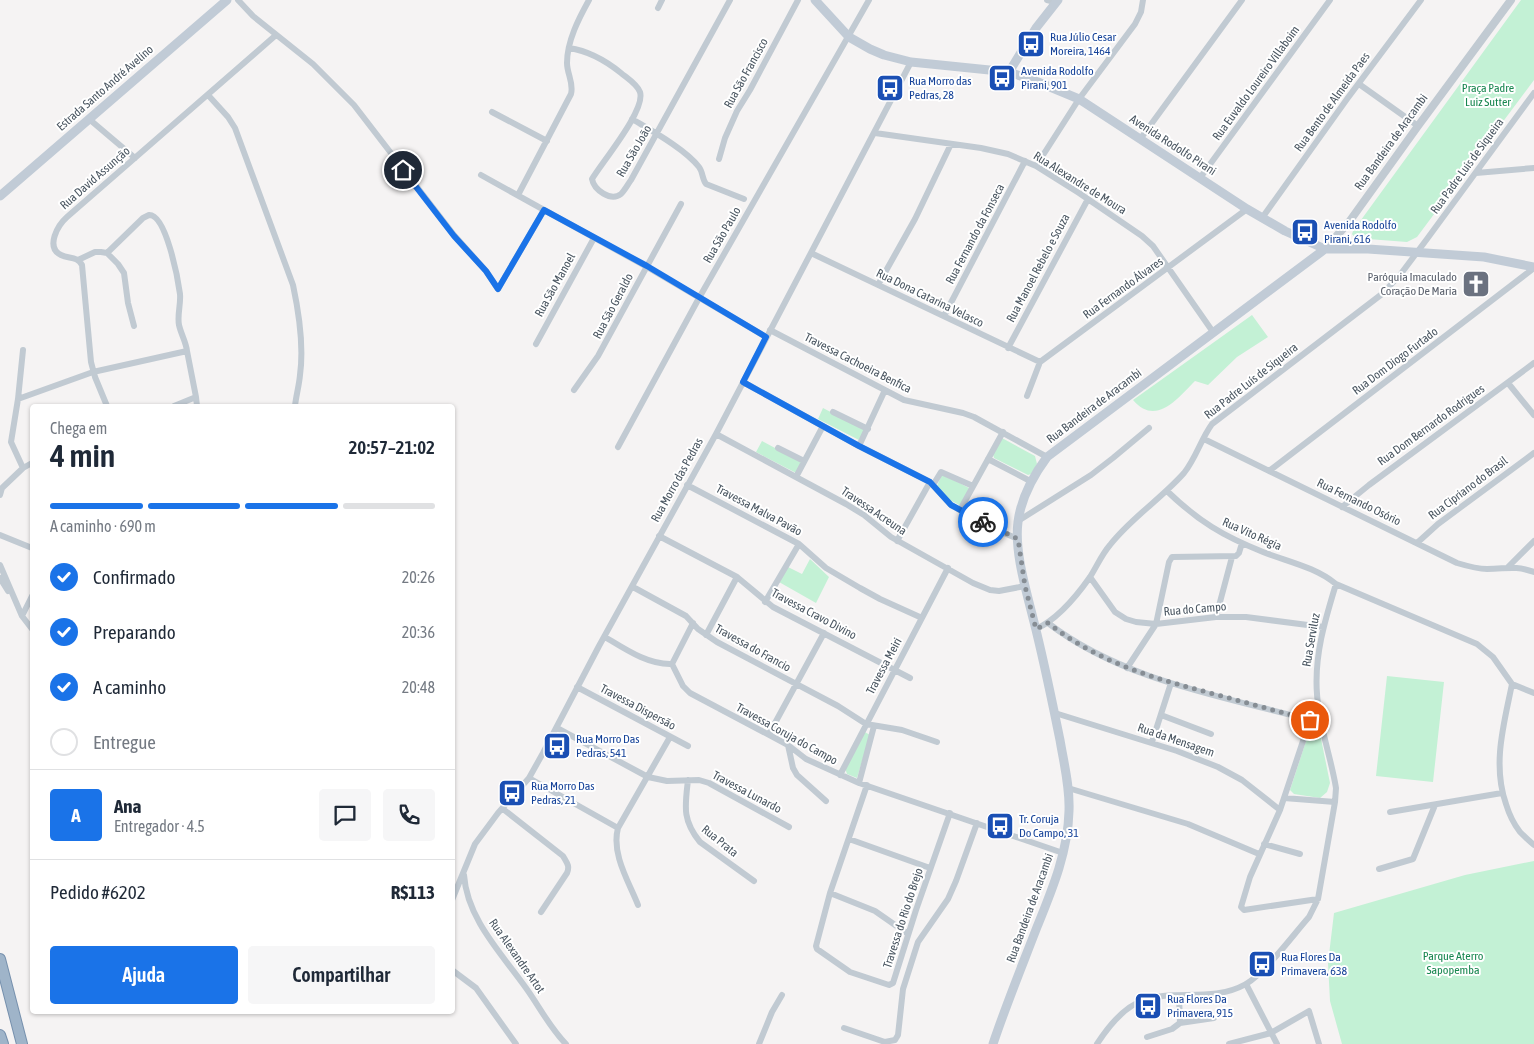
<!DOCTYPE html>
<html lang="pt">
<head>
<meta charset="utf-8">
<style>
	body { margin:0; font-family:"Asap Condensed",sans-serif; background:#f6f6f7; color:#1f2937; height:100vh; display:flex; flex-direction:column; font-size:19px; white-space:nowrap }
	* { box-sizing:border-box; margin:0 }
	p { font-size:16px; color:#747a83 }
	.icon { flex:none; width:28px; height:28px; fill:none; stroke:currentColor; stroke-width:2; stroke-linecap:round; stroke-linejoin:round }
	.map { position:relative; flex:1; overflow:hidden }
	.drawer { position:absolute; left:30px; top:404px; width:425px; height:610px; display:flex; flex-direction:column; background:#fff; border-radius:5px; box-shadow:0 1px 4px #0004 }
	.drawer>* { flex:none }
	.pin { position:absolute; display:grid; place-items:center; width:42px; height:42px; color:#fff; margin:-21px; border:2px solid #fff; border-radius:50%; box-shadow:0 1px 5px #0007 }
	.courier { position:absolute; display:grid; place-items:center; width:50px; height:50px; margin:-25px; border:4px solid #1a73e8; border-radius:50%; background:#fff; color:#222; box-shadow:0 1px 6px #0007 }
	.summary em { font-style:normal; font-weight:600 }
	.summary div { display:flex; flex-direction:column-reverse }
	.summary { display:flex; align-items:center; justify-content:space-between; height:85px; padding:0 20px }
	h1 { font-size:32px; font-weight:600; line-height:38px }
	.bar { display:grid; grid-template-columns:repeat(4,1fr); gap:8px 5px; align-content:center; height:60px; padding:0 20px }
	.bar i { height:6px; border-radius:4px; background:#e0e1e3 }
	.bar .current { background:#1a73e8 }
	.bar p { grid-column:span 4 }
	.line { display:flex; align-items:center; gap:12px; padding:0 20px; border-top:1px solid #e0e1e3 }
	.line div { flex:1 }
	.round { display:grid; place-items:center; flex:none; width:52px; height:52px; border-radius:5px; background:#f6f6f7 }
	ol { padding:0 20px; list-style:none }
	li { display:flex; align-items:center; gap:15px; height:55px }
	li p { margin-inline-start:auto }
	li .icon { padding:5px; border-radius:50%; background:#1a73e8; color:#fff; stroke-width:4 }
	li:last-child { color:#747a83 }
	li i { width:28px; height:28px; border:2px solid #e0e1e3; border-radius:50% }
	.button { display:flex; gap:10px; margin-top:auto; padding:10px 20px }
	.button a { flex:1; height:58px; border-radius:5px; background:#1a73e8; color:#fff; font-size:20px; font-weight:600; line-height:58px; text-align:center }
	.button a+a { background:#f6f6f7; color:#1f2937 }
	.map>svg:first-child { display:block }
	.green { fill:#c3f1d5 }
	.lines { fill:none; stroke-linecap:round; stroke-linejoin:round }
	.trunk-casing { stroke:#7690ad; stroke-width:12 }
	.minor { stroke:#c1cad2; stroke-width:6 }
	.tertiary { stroke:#c1cad2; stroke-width:8 }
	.secondary { stroke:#c1cbd6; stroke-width:9 }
	.trunk { stroke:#9fb4c9; stroke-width:10 }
	.done { stroke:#868d94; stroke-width:5; stroke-dasharray:0 9 }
	.route { stroke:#1a73e8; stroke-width:6 }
	.labels { text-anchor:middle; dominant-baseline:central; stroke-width:4; stroke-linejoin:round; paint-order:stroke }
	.transit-label { font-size:12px; fill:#164399; stroke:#fff; text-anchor:start }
	.street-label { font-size:12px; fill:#4a5661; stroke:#fff }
	.park-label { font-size:12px; fill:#17864f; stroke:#fff }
	.worship-label { font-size:12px; fill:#5b616d; stroke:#fff; text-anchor:end }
</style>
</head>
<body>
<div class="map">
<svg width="1534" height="1044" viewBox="0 0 1534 1044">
	<rect width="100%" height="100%" fill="#f5f3f3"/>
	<!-- green -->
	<path class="green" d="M 1521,0 L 1534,0 L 1534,80 L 1417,237 L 1407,242 L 1355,238 L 1352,234 L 1353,231 Z
		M 1252,315 L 1268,337 L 1237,357 L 1208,385 L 1195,381 C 1178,398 1156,427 1133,400 Z
		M 823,408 L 865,430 L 859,440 L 818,419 Z
		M 1002,438 L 1035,456 L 1037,464 L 1031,474 L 1028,475 L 994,458 L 993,454 Z
		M 762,441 L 803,463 L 798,474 L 756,452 Z
		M 942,474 L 969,488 L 961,506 L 948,499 L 937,486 Z
		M 810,559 L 829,577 L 816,603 L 779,582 L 788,567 L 802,574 Z
		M 1387,676 L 1444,682 L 1433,782 L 1376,776 Z
		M 1314,727 L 1319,729 L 1330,783 L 1327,792 L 1320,798 L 1294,794 L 1290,790 L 1310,729 Z
		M 863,731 L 870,735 L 857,778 L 847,774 L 845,768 Z
		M 1534,861 L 1534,1044 L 1342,1044 L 1330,1001 L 1328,963 L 1334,913 L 1465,875 Z"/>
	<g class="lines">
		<!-- trunk casing -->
		<g class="trunk-casing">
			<path id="trunk" d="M 0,959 L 22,1044
				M 0,1035 L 3,1044"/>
		</g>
		<!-- minor -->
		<path class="minor" d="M 238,0 L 253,16 L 313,64 L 354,105 L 454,235 L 486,271 L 498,289
			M 1047,0 L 1055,2
			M 658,8 L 662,0
			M 569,48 C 589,51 605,60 621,73 C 627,78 637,84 640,92 C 646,110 602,162 592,179 C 594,190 611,202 621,194 C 625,190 628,184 631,180 L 730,0
			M 1359,84 L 1418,126
			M 208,95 L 228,117 L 235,128 L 293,285 C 299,313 304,346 300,375 C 299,386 296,396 295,406
			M 492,112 L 547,141
			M 89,119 L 135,158
			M 632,119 C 652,131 685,149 699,167 C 703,172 702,179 706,184 L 744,199
			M 875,133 L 981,148 L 1008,154 L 1036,166 L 1079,193 L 1142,236 L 1153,246 L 1213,332
			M 1141,138 L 1242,0
			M 719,159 L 725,138 L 737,111 L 750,90 L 798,0
			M 1036,166 L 1079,99 L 1135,24 L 1141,12 L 1143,0
			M 1476,173 L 1534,168
			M 481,175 L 647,267 L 766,337
			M 1200,178 L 1330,0
			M 518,195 L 571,94 C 574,83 567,74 567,63 C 567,41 579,18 589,0
			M 1262,218 L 1347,99 L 1421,0
			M 811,253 L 1040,362
			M 78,260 L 95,252 L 101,252 L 107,253 L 118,264 L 124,273 L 128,303 L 134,326
			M 878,285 L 915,219 L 951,144
			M 498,289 L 544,210
			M 944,316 L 1025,161
			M 770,330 L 904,400 L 963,413 L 974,417 L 1047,457
			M 536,344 L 594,238
			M 1008,348 L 1088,199
			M 187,351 L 196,397
			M 743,382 L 859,446 L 930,482 L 951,505 L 988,526 L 1018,539
			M 1508,383 L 1534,415
			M 574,390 L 598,356 L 681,204
			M 1027,396 L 1040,362 L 1247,209
			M 18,399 L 93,372 L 187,351 C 186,342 181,334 179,325 C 177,315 181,304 180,294 C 178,279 166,214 149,215 L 143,218 L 107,253
			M 107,406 L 95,377 L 91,362 L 82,265 C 77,256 69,259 61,255 C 45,247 58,225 67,217 L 276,35
			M 174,406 L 196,397 L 197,406
			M 833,412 L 868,429
			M 716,434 L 846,504 L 864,515 L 891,537 L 973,583 L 990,590 L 999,591 L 1025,586
			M 1204,439 L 1457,563 C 1467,566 1477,569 1487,569 C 1507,569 1514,565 1534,572
			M 859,446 L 885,390
			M 618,447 L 699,298 L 869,0
			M 778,448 L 804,461
			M 988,459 L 1032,482
			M 23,468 L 32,463
			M 1269,471 L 1534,268
			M 796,477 L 823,426
			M 687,485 L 799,544 L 826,568 L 860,588 L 880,599 L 922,618
			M 933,485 L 941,472 L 973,486
			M 1167,491 C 1198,521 1223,536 1263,552 C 1289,562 1315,567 1336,584 L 1477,644 L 1493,657 L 1512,684 L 1534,693
			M 0,495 L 2,488 L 23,468 L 11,442 L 18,399 L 23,350
			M 1342,507 L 1369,485 L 1534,363
			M 960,510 L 1003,432
			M 1018,521 L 1091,475 L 1113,458 L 1149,428
			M 0,535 L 32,548
			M 659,536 L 737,577 L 773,607 L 910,678
			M 897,541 L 930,482
			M 1417,543 L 1438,524 L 1534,453
			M 0,565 L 22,616 L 32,629
			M 1508,567 L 1534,541
			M 1090,577 L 1115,612 L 1126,619 L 1136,622 L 1156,624 L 1216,617 L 1246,617 L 1323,627
			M 0,578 L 8,591
			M 633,587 L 686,616 L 698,629 L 717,642 L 838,706 L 866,724 L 902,730 L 937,742
			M 765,602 L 799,544
			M 22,616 L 32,596
			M 1216,617 L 1232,557
			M 1048,623 C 1122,680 1221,696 1310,720
			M 1036,629 C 1058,619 1076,597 1090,577 C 1097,566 1102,554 1110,545 C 1131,518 1161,499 1184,473 C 1196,458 1201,439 1212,424 L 1382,294 L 1400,275 L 1427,239 L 1534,93
			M 706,635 L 737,577
			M 605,637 C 625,649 648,665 672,664 L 683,686 L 690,693 L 788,745 L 806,759 L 859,783 L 1063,853
			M 672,664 L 693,623
			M 1127,668 L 1156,624 L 1169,562 L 1172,557 L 1236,556 L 1239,553 L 1242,543
			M 1512,684 C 1504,724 1492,764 1506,804 C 1509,814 1513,823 1520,832 C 1524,836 1529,841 1534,845
			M 577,687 L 688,746
			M 1055,713 L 1177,751 L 1218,767 L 1242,780 L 1280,810
			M 1161,715 L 1211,734
			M 557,728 L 648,777 L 667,781 L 699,780 L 709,783 L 789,827
			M 769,734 L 824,633
			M 1152,742 L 1171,683
			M 788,745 L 793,768 L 797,775 L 826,801
			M 840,775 L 948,568
			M 529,778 L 618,828
			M 688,780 C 685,806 682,820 700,842 L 754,881
			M 859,783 L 874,726
			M 867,785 L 830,893 L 816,946 L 817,949 L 850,972 L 889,985 L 893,983 L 916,910 L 950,813
			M 1068,788 L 1188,824 L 1259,854
			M 1284,798 L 1335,802
			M 503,809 L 563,856 C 567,863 570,866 567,873 L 541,912
			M 1390,812 L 1502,793
			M 849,839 L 930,868
			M 1264,844 L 1300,854
			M 1379,869 L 1413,859 L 1435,805
			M 464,875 C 467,919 502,954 526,988 C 539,1006 550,1028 566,1044
			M 830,893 L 875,911 L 908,934
			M 1318,899 L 1244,910 L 1241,907 L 1250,877 L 1280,810 L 1310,720 L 1320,712
			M 452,900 L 475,844 L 498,813 L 529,778 L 543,753 L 599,646 L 716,434 L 911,62
			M 638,905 C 629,882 611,854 618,828 L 670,737
			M 452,970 L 476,988 L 516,1044
			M 1246,984 L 1277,1044
			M 1179,996 L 1180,1023 L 1214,1018
			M 844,1028 L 885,1042 L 895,1040 L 898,1035 L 903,989 L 918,942 L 948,899 L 956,881 L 977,823
			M 1147,1037 L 1172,1029 L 1180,1023
			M 759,1044 L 772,1012 L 782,995
			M 1097,1044 C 1108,1027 1125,1006 1144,1000 C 1176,989 1212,1003 1246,984 C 1266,972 1293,935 1309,917 L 1318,899 L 1335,802 L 1336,788 C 1331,757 1319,726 1317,694 C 1314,656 1325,620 1336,584
			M 1229,1044 L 1271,1033 L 1309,1011 L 1319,1044"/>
		<!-- tertiary -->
		<path class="tertiary" d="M 1325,249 L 1349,222 L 1418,126 L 1511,0"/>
		<!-- secondary -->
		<path class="secondary" d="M 815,0 L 849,37 L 870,49 L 884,55 L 911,62 L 1009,72 L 1038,82 L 1079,99 L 1247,209 L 1285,231 L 1325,249 L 1368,249 L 1484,257 L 1534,267
			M 1009,72 L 1036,28 L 1058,0
			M 0,196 L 227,0
			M 993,1044 C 1006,1005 1022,966 1037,927 C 1052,890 1068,852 1069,811 C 1070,787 1064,764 1060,740 C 1052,701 1044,661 1034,622 C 1027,593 1014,552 1018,522 C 1021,498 1033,476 1047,457 L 1325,249"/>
		<!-- trunk -->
		<use href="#trunk" class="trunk"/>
	</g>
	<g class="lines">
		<!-- done -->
		<path class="done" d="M 983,522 L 1018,539 L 1025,586 L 1036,629 L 1048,623 C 1100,664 1159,680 1222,696 C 1251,704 1280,712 1310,720"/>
		<!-- route -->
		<path class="route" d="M 403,170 L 454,236 L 486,271 L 498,289 L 544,210 L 647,266 L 766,337 L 743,382 L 859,446 L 930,482 L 951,505 L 983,522"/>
	</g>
	<!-- icons -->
	<defs>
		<g id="bus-square" transform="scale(1.4375)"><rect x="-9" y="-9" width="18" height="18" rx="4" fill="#1a4fb4" stroke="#fff"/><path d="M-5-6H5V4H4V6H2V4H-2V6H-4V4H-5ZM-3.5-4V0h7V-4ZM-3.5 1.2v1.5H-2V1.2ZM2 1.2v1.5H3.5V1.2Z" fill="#fff"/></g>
		<g id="church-square" transform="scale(1.4375)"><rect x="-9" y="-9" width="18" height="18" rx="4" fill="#6b7280" stroke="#fff"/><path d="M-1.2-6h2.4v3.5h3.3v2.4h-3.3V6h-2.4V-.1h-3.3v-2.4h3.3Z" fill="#fff"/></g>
	</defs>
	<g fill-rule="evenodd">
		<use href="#bus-square" x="1031" y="44"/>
		<use href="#bus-square" x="1002" y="78"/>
		<use href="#bus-square" x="890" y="88"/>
		<use href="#bus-square" x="1305" y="232"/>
		<use href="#church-square" x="1476" y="284"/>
		<use href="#bus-square" x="557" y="746"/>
		<use href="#bus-square" x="512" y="793"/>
		<use href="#bus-square" x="1000" y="826"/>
		<use href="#bus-square" x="1262" y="964"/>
		<use href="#bus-square" x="1148" y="1006"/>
	</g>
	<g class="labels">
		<!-- transit labels -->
		<g class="transit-label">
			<text x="1050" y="37">Rua Júlio Cesar<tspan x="1050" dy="14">Moreira, 1464</tspan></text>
			<text x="1021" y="71">Avenida Rodolfo<tspan x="1021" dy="14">Pirani, 901</tspan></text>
			<text x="909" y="81">Rua Morro das<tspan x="909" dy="14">Pedras, 28</tspan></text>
			<text x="1324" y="225">Avenida Rodolfo<tspan x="1324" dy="14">Pirani, 616</tspan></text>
			<text x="576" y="739">Rua Morro Das<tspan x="576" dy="14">Pedras, 541</tspan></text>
			<text x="531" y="786">Rua Morro Das<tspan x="531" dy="14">Pedras, 21</tspan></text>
			<text x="1019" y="819">Tr. Coruja<tspan x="1019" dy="14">Do Campo, 31</tspan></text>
			<text x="1281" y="957">Rua Flores Da<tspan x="1281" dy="14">Primavera, 638</tspan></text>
			<text x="1167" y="999">Rua Flores Da<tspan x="1167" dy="14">Primavera, 915</tspan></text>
		</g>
		<!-- street labels -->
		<g class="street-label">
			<text transform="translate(746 73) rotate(-61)">Rua São Francisco</text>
			<text transform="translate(1256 83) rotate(-54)">Rua Euvaldo Loureiro Villaboim</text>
			<text transform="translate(105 88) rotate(-41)">Estrada Santo André Avelino</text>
			<text transform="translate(1332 102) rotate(-54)">Rua Bento de Almeida Paes</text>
			<text transform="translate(1391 142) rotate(-54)">Rua Bandeira de Aracambi</text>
			<text transform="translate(1173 145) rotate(33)">Avenida Rodolfo Pirani</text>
			<text transform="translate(634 151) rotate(-60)">Rua São João</text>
			<text transform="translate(1467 166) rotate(-54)">Rua Padre Luis de Siqueira</text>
			<text transform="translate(95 178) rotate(-41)">Rua David Assunção</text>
			<text transform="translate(1080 183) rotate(32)">Rua Alexandre de Moura</text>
			<text transform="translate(975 234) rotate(-62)">Rua Fernando da Fonseca</text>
			<text transform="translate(722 235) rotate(-60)">Rua São Paulo</text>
			<text transform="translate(1038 268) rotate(-62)">Rua Manoel Rebelo e Souza</text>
			<text transform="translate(555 285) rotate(-61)">Rua São Manoel</text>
			<text transform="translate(1123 288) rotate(-36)">Rua Fernando Álvares</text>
			<text transform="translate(930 298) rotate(26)">Rua Dona Catarina Velasco</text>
			<text transform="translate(613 306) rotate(-62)">Rua São Geraldo</text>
			<text transform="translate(1395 361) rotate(-37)">Rua Dom Diogo Furtado</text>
			<text transform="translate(858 363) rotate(27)">Travessa Cachoeira Benfica</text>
			<text transform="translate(1251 381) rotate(-38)">Rua Padre Luís de Siqueira</text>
			<text transform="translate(1094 406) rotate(-37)">Rua Bandeira de Aracambi</text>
			<text transform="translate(1431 425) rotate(-36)">Rua Dom Bernardo Rodrigues</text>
			<text transform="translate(677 480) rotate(-61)">Rua Morro das Pedras</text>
			<text transform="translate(1468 488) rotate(-37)">Rua Cipriano do Brasil</text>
			<text transform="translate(1359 502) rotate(26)">Rua Fernando Osório</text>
			<text transform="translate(759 510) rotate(28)">Travessa Malva Pavão</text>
			<text transform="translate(874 511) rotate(34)">Travessa Acreuna</text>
			<text transform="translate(1252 534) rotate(24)">Rua Vito Régia</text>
			<text transform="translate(1195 609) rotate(-5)">Rua do Campo</text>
			<text transform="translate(814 614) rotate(28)">Travessa Cravo Divino</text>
			<text transform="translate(1311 640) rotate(-80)">Rua Serviluz</text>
			<text transform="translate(753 648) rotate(29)">Travessa do Francio</text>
			<text transform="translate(884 666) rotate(-62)">Travessa Meiri</text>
			<text transform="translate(638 707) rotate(28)">Travessa Dispersão</text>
			<text transform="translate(787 734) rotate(29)">Travessa Coruja do Campo</text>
			<text transform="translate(1176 740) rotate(19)">Rua da Mensagem</text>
			<text transform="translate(747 792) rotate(28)">Travessa Lunardo</text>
			<text transform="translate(720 841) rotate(39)">Rua Prata</text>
			<text transform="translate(1030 908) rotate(-70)">Rua Bandeira de Aracambi</text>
			<text transform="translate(903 918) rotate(-72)">Travessa do Rio do Brejo</text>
			<text transform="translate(517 956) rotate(55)">Rua Alexandre Artot</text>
		</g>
		<!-- park labels -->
		<g class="park-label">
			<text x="1488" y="88">Praça Padre<tspan x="1488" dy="14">Luiz Sutter</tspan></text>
			<text x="1453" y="956">Parque Aterro<tspan x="1453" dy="14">Sapopemba</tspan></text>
		</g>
		<!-- worship labels -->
		<g class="worship-label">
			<text x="1457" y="277">Paróquia Imaculado<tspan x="1457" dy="14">Coração De Maria</tspan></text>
		</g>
	</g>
</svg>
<div class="pin" style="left:1310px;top:720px;background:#ea580c"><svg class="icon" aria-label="bag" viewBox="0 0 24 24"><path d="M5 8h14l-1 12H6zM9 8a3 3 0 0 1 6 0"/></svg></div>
<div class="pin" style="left:403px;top:170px;background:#1f2937"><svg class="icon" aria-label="home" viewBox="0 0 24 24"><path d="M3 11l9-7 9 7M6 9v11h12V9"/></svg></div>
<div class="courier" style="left:983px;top:522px"><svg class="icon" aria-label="bike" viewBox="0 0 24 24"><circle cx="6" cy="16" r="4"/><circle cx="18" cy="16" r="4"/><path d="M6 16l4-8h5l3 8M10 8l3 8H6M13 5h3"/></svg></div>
<section class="drawer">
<div class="summary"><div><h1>4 min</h1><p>Chega em</p></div><em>20:57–21:02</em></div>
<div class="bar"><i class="current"></i><i class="current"></i><i class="current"></i><i></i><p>A caminho · 690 m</p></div>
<ol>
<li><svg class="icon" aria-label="check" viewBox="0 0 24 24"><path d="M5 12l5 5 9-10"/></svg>Confirmado<p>20:26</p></li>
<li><svg class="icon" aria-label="check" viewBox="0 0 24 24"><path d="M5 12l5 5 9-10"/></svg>Preparando<p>20:36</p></li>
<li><svg class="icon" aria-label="check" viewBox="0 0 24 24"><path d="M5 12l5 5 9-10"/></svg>A caminho<p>20:48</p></li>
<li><i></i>Entregue</li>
</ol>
<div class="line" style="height:90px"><b class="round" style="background:#1a73e8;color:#fff">A</b><div><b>Ana</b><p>Entregador · 4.5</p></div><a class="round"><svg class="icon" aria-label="chat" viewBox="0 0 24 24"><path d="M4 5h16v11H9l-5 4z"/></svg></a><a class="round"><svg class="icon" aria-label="phone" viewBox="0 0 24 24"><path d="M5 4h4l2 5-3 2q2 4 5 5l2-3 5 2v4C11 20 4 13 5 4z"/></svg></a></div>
<div class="line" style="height:65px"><div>Pedido #6202</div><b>R$113</b></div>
<div class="button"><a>Ajuda</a><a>Compartilhar</a></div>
</section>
</div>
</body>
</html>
